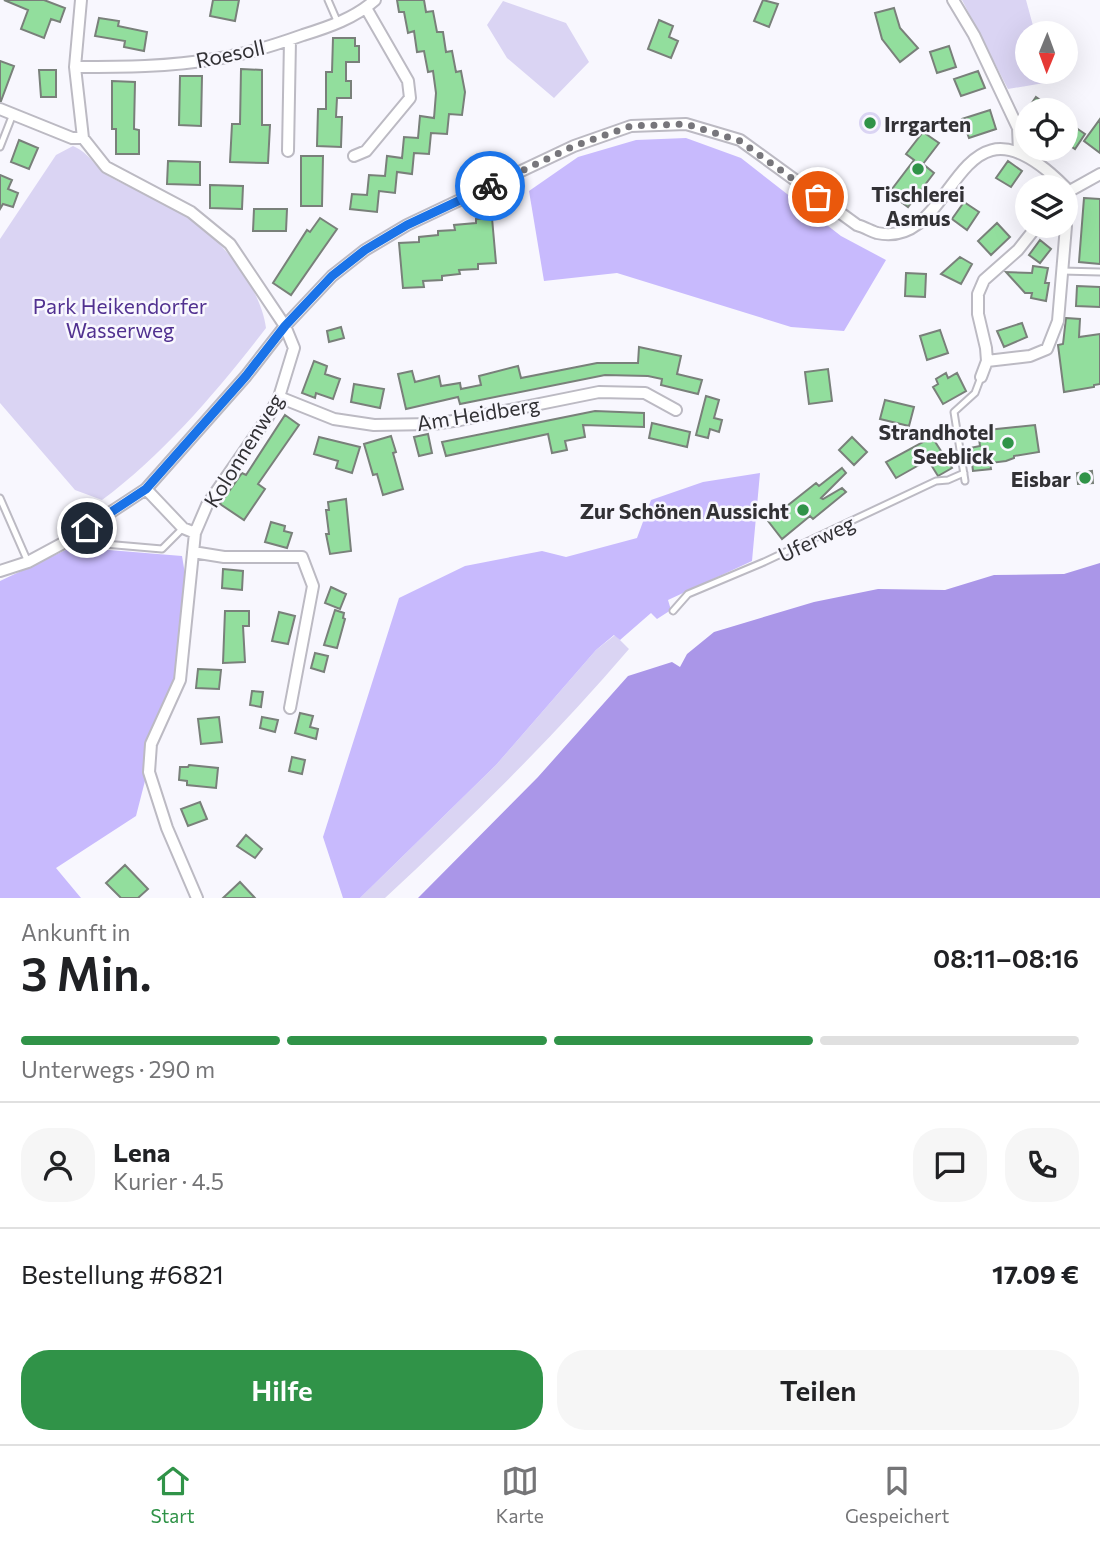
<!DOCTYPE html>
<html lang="de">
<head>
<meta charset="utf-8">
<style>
	body { margin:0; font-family:Commissioner,sans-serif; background:#f6f6f6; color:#202124; height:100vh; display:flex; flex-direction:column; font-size:26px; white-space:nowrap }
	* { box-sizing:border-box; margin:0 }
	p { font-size:23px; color:#757577 }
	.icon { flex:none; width:38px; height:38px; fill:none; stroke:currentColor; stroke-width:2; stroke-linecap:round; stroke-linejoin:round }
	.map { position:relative; height:898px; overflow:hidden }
	.panel { display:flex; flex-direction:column; background:#fff; flex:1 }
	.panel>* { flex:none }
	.needle { width:46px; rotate:181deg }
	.fabs { position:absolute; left:1015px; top:21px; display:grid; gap:14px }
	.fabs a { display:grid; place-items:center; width:63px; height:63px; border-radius:50%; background:#fff; box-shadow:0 7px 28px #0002; font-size:35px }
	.pin { position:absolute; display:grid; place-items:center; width:60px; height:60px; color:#fff; margin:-30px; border:4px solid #fff; border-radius:50%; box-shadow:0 2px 7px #0007 }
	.courier { position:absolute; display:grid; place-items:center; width:70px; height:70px; margin:-35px; border:5px solid #1a73e8; border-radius:50%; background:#fff; color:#222; box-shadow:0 2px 9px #0007 }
	.head em { font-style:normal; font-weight:600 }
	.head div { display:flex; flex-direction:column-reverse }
	.head { display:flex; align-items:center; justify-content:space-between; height:119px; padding:0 21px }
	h1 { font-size:46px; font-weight:600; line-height:52px }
	.bar { display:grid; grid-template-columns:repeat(4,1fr); gap:10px 7px; align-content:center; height:84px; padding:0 21px }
	.bar i { height:9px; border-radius:5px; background:#e0e0e0 }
	.bar .selected { background:#309348 }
	.bar p { grid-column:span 4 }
	.line { display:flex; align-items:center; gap:18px; padding:0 21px; border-top:2px solid #e0e0e0 }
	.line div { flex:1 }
	.round { display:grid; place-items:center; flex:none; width:74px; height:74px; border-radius:28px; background:#f6f6f6 }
	.primary-button { display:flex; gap:14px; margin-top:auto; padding:14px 21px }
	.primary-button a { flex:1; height:80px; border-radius:28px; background:#309348; color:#fff; font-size:28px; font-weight:600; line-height:80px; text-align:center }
	.primary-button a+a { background:#f6f6f6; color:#202124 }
	.tabs { display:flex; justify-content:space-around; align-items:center; height:98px; border-top:2px solid #e0e0e0; background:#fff; font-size:19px; color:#757577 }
	.tabs a { display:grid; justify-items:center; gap:4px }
	.tabs .selected { color:#309348 }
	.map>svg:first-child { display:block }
	.green { fill:#dad4f3 }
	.forest { fill:#c8bafd }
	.water { fill:#aa96e8 }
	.building { fill:#92de9d; stroke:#79807a; stroke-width:2 }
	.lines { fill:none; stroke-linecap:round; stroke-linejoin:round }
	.service-casing { stroke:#bcbac3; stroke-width:9 }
	.minor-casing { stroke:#bcbac3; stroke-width:14 }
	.service { stroke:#fff; stroke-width:5 }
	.minor { stroke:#fff; stroke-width:10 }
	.done { stroke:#77767b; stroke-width:7; stroke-dasharray:0 12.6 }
	.route { stroke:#1a73e8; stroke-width:9 }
	.poi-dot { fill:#309348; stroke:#f8f7fe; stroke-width:2.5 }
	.labels { text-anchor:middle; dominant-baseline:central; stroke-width:5; stroke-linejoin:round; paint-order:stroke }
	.street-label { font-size:21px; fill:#323135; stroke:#f8f7fe }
	.poi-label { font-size:21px; font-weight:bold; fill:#323135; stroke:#f8f7fe; text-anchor:end }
	.park-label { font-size:21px; fill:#513190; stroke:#f8f7fe }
</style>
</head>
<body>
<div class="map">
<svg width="1100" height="898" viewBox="0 0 1100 898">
	<rect width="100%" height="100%" fill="#f8f7fe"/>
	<!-- green -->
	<path class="green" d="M 962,0 L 1026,0 L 1035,33 L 1027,33 L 1027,72 L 1047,72 L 1050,82 L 1008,89 Z
		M 503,1 L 566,23 L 589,62 L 554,98 L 507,58 L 487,25 Z
		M859 123a11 11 0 1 1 22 0a11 11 0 1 1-22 0Z
		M 73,146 C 90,153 95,168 110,177 C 130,188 152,196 173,207 C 213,229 260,282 266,328 C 219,389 164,454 102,500 L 75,490 L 0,403 L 0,239 L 56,155 Z
		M 615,635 L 629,649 C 553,738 470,819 385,898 L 360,898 L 496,765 L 596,650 Z"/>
	<!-- forest -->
	<path class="forest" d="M 686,138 L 741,158 L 841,236 L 886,260 L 844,331 L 791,327 L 617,273 L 544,281 L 529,191 L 578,157 L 636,140 Z
		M 760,473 L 752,561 L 668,600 L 671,610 L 657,619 L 651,613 L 620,640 L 614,635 L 596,650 L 496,765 L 360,898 L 343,898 L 323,837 L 399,598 L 465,566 L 542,551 L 566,557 L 637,538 L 651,500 L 703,482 Z
		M 72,547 L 182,556 L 185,574 L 175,678 L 146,741 L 146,777 L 136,816 L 56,868 L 81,898 L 0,898 L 0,581 Z"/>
	<!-- water -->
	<path class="water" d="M 1100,563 L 1100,898 L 418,898 L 538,777 L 628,676 L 672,662 L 680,667 L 687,654 L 714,632 L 814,602 L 878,589 L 945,590 L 994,575 L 1064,574 Z"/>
	<!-- building -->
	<path class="building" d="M 4,0 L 44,0 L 65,8 L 60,22 L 51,19 L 44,38 L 21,29 L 28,10 Z
		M 213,0 L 239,0 L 235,21 L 210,16 Z
		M 397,0 L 424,0 L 426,12 L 433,11 L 437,32 L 443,32 L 446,52 L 452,51 L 456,72 L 461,71 L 465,92 L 462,115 L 449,114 L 447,134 L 431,133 L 429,154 L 414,153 L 412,174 L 397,172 L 395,193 L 379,191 L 377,212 L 350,209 L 352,194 L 367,195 L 369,175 L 385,176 L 387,156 L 402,158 L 404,137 L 418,138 L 420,116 L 434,118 L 436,93 L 433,71 L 428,72 L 424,51 L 417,52 L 414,31 L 408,33 L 404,12 L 399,12 Z
		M 763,0 L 778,4 L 769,27 L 754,21 Z
		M 894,8 L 900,28 L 918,48 L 900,62 L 882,39 L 875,13 Z
		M 99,18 L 119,21 L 118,26 L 147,32 L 144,51 L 124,47 L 125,41 L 95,36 Z
		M 659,20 L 673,26 L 669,37 L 678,41 L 671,58 L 648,49 Z
		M 333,38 L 355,38 L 355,46 L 359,46 L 359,62 L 346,62 L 346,81 L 351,81 L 351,98 L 337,98 L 336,117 L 342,117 L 341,147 L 317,146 L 318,109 L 326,109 L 326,72 L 332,72 Z
		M 949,46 L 956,67 L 937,73 L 930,52 Z
		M 0,61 L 14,66 L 1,101 L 0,101 Z
		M 241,69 L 262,70 L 262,125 L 270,125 L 268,163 L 230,162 L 232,124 L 240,124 Z
		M 39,70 L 56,70 L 56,97 L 41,97 Z
		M 978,71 L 985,88 L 961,96 L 954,79 Z
		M 180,76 L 202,76 L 201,126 L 179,125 Z
		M 112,81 L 135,82 L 134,129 L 139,130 L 139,154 L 116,154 L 116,129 L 112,129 Z
		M 1036,97 L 1055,110 L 1027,110 Z
		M 990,110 L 996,129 L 969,138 L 962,119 Z
		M 1100,119 L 1100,153 L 1084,141 Z
		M 1066,121 L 1085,134 L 1075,149 L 1066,143 Z
		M 923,132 L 939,143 L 923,164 L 934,173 L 908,207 L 889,193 L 914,160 L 906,154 Z
		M 19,140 L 38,148 L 29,169 L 11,162 Z
		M 301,156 L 323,156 L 322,206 L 301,206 Z
		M 168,161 L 200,162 L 200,185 L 167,184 Z
		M 1008,161 L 1022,171 L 1011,187 L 996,178 Z
		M 0,175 L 12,180 L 8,189 L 18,193 L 13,207 L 3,204 L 0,209 Z
		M 210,185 L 243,186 L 242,209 L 210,208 Z
		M 1084,198 L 1100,199 L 1100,264 L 1079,262 Z
		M 964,202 L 979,212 L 967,230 L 952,219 Z
		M 254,209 L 287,209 L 286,231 L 253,231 Z
		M 320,218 L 337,229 L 291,295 L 273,283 L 307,230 L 310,232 Z
		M 492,218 L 496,263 L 478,264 L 478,269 L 459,270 L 460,274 L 442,276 L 442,280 L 423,281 L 424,287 L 403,288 L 399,243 L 419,242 L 419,237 L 438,235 L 438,231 L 455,230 L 454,225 L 476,223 L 476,219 Z
		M 997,223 L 1010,237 L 991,255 L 978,241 Z
		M 1040,240 L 1051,249 L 1040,263 L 1029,255 Z
		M 960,257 L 972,264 L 961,284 L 941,274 Z
		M 1033,266 L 1048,268 L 1045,283 L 1049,283 L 1046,301 L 1031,298 L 1032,293 L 1025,293 L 1006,272 L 1032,273 Z
		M 906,273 L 926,274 L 925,297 L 905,296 Z
		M 1077,286 L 1100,287 L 1100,307 L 1076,306 Z
		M 1066,318 L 1080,319 L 1079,337 L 1100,334 L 1100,384 L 1094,385 L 1094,387 L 1064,392 L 1058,345 L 1063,344 Z
		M 1022,323 L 1027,337 L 1004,347 L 997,331 Z
		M 341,327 L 344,338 L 329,342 L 327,331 Z
		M 940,330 L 948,353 L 927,360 L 920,336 Z
		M 639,347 L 681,356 L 677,374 L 702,380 L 698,394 L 661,385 L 662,379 L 648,376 L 605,375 L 460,404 L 458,397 L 406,409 L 398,374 L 412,371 L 415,382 L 439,376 L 441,386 L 460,383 L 461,389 L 481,385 L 479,376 L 518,366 L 521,378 L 597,363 L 638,363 Z
		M 314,361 L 327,366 L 325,374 L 340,379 L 333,399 L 316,393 L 315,398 L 302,393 Z
		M 828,369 L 832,401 L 809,404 L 805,372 Z
		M 946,373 L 948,378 L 957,373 L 966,391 L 943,404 L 933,387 L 938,384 L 936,379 Z
		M 354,384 L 384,389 L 380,408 L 351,402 Z
		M 706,396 L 719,400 L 714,418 L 722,420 L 719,432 L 710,429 L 708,438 L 696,435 Z
		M 885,400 L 914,407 L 909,426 L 880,419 Z
		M 595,411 L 644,413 L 644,427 L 583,425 L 585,437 L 565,441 L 567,450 L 552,453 L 548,434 L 446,456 L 442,442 Z
		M 285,415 L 299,425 L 258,484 L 265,489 L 244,520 L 220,504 L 242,473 L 246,475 Z
		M 652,423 L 690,432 L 687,447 L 649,438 Z
		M 1035,425 L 1039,452 L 1014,456 L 1014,458 L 1006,461 L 990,463 L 991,469 L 973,471 L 970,448 L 980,446 L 978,431 Z
		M 428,434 L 432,453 L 419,456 L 414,437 Z
		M 391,436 L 396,452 L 393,453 L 403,489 L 383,495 L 377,474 L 373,475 L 364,444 Z
		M 319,437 L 360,447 L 352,473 L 336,468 L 338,461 L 314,454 Z
		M 852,437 L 867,452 L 854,465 L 839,450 Z
		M 932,437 L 952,468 L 938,476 L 928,460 L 896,478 L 886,462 Z
		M 842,468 L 846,473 L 821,498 L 823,499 L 842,488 L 846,492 L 813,519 L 810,516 L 782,539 L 768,521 L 816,483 L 819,486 Z
		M 1092,471 L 1093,483 L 1078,484 L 1077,473 Z
		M 346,499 L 351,551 L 330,554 L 326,534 L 329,534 L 326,510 L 329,510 L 328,502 Z
		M 271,522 L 285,526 L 284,531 L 292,533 L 287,548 L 265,542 Z
		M 223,569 L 243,571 L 242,590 L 222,588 Z
		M 331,587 L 346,594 L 340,609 L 325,603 Z
		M 335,610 L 344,613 L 343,618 L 345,619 L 337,648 L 324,645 Z
		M 225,611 L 249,611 L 249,626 L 243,626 L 245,662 L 223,663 Z
		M 279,612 L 295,616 L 288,644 L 272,641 Z
		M 315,653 L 328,656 L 324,672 L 311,668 Z
		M 198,669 L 221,670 L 219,689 L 196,688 Z
		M 252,691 L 263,692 L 261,707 L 250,705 Z
		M 300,713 L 313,716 L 310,727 L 318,729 L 316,739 L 295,733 Z
		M 219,717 L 222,742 L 201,744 L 198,719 Z
		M 262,717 L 278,720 L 275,732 L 260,728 Z
		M 292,757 L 305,760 L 302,774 L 289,771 Z
		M 189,765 L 218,768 L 216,788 L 187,785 L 187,781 L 179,780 L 180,767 L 188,767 Z
		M 200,802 L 207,819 L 188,826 L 181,809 Z
		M 246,835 L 262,849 L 255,858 L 237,846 Z
		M 125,865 L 148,889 L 138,898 L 121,898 L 106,883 Z
		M 240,882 L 255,898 L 223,898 Z"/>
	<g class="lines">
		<!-- service casing -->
		<g class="service-casing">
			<path id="service" d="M 328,0 L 338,23
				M 0,147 L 13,114
				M 1062,271 L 1100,272
				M 965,481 L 954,412 L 975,393 L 981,377
				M 0,498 L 28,562
				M 70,541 L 162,549 L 183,528
				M 673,611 L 688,594 L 764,562 L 936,481 L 948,480 L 964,473"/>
		</g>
		<!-- minor casing -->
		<g class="minor-casing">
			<path id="minor" d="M 81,0 L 75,67 L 83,138 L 106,167 L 191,212 L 230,244 L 285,326 L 294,348 L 279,397 L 268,417 L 207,505 L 195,533 L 180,680 L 151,744 L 149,772 L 167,828 L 197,898
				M 953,0 L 974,35 L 1018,128 L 1019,152
				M 75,67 C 121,67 169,67 215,59 C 244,55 275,45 303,35 C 329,27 355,18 375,0
				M 0,109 L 72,138 L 83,138
				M 288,151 L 290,40
				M 354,156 L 366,151 L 410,98 L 408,81 L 366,8
				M 1066,193 L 1100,174
				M 1066,223 L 1068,190
				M 987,361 L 1030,356 L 1047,349 L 1058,321 L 1066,226
				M 981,377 L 987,361 L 986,348 L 978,314 L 978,294 L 984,280 L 1018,250 L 1037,226
				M 279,397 L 334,419 L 374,425 L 433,424 L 460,420 L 599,392 L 645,393 L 676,410
				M 146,489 L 183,528 L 195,533
				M 193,552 L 224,557 L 302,557 L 313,586 L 290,708
				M 0,571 L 28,562 L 67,541 L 146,489 L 246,376 L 285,326 L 332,276 L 365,250 L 407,225 L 574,146 L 631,126 L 686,124 L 740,140 L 857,225 C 864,227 871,231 877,233 C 959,251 953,74 1065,187"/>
		</g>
		<!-- service -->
		<use href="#service" class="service"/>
		<!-- minor -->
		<use href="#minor" class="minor"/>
	</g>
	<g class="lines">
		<!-- done -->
		<path class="done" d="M 490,186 L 574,146 L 631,126 L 686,124 L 740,141 L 818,197"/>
		<!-- route -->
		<path class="route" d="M 87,528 L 146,489 L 246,376 L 285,326 L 332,276 L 365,250 L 407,225 L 490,186"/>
	</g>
	<!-- markers -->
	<g class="poi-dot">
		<circle cx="870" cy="123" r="7"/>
		<circle cx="918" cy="169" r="7"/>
		<circle cx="1008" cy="443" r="7"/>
		<circle cx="1085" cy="478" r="7"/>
		<circle cx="803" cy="510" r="7"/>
	</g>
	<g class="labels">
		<!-- street labels -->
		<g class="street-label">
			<text transform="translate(230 53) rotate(-12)">Roesoll</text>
			<text transform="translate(478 413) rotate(-9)">Am Heidberg</text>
			<text transform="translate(243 450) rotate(-58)">Kolonnenweg</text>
			<text transform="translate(816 538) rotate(-25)">Uferweg</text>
		</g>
		<!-- poi labels -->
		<g class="poi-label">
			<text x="884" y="123" text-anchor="start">Irrgarten</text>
			<text x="918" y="193" text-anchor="middle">Tischlerei<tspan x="918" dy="24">Asmus</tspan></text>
			<text x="994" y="431">Strandhotel<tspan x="994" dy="24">Seeblick</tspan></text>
			<text x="1071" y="478">Eisbar</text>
			<text x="789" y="510">Zur Schönen Aussicht</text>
		</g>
		<!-- park labels -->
		<g class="park-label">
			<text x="120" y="305">Park Heikendorfer<tspan x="120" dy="24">Wasserweg</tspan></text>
		</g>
	</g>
</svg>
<div class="fabs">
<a><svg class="needle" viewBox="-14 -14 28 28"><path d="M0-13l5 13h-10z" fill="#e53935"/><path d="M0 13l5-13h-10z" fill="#757577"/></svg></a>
<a><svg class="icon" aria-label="locate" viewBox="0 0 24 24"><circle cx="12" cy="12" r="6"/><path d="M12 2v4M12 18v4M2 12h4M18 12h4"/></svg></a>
<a><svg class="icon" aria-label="layers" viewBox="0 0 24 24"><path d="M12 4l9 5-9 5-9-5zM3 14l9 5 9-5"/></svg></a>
</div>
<div class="pin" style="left:818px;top:197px;background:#ea580c"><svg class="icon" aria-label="bag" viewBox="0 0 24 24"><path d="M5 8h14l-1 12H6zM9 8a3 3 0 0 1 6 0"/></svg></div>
<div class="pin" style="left:87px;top:528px;background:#1f2937"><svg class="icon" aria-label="home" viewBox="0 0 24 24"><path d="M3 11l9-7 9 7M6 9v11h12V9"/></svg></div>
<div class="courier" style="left:490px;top:186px"><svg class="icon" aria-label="bike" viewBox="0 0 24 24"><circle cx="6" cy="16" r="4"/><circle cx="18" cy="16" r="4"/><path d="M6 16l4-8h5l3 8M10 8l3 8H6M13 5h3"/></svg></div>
</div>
<section class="panel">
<div class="head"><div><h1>3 Min.</h1><p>Ankunft in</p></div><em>08:11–08:16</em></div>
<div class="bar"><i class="selected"></i><i class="selected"></i><i class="selected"></i><i></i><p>Unterwegs · 290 m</p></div>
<div class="line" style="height:126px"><a class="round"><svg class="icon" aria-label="person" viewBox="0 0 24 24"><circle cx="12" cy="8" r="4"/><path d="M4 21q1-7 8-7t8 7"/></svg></a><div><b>Lena</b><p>Kurier · 4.5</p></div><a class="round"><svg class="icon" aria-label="chat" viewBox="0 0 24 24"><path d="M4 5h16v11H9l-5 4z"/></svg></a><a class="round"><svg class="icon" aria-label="phone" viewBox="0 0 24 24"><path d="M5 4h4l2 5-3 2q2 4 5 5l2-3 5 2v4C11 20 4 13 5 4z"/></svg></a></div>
<div class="line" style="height:91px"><div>Bestellung #6821</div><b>17.09 €</b></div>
<div class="primary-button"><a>Hilfe</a><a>Teilen</a></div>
</section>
<nav class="tabs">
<a class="selected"><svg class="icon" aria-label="home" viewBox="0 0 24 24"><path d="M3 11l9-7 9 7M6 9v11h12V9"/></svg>Start</a>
<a><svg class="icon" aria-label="map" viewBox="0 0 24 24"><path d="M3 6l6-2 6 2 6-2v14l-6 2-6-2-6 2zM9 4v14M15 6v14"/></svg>Karte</a>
<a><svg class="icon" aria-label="saved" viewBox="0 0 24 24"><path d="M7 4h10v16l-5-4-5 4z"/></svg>Gespeichert</a>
</nav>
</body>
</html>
